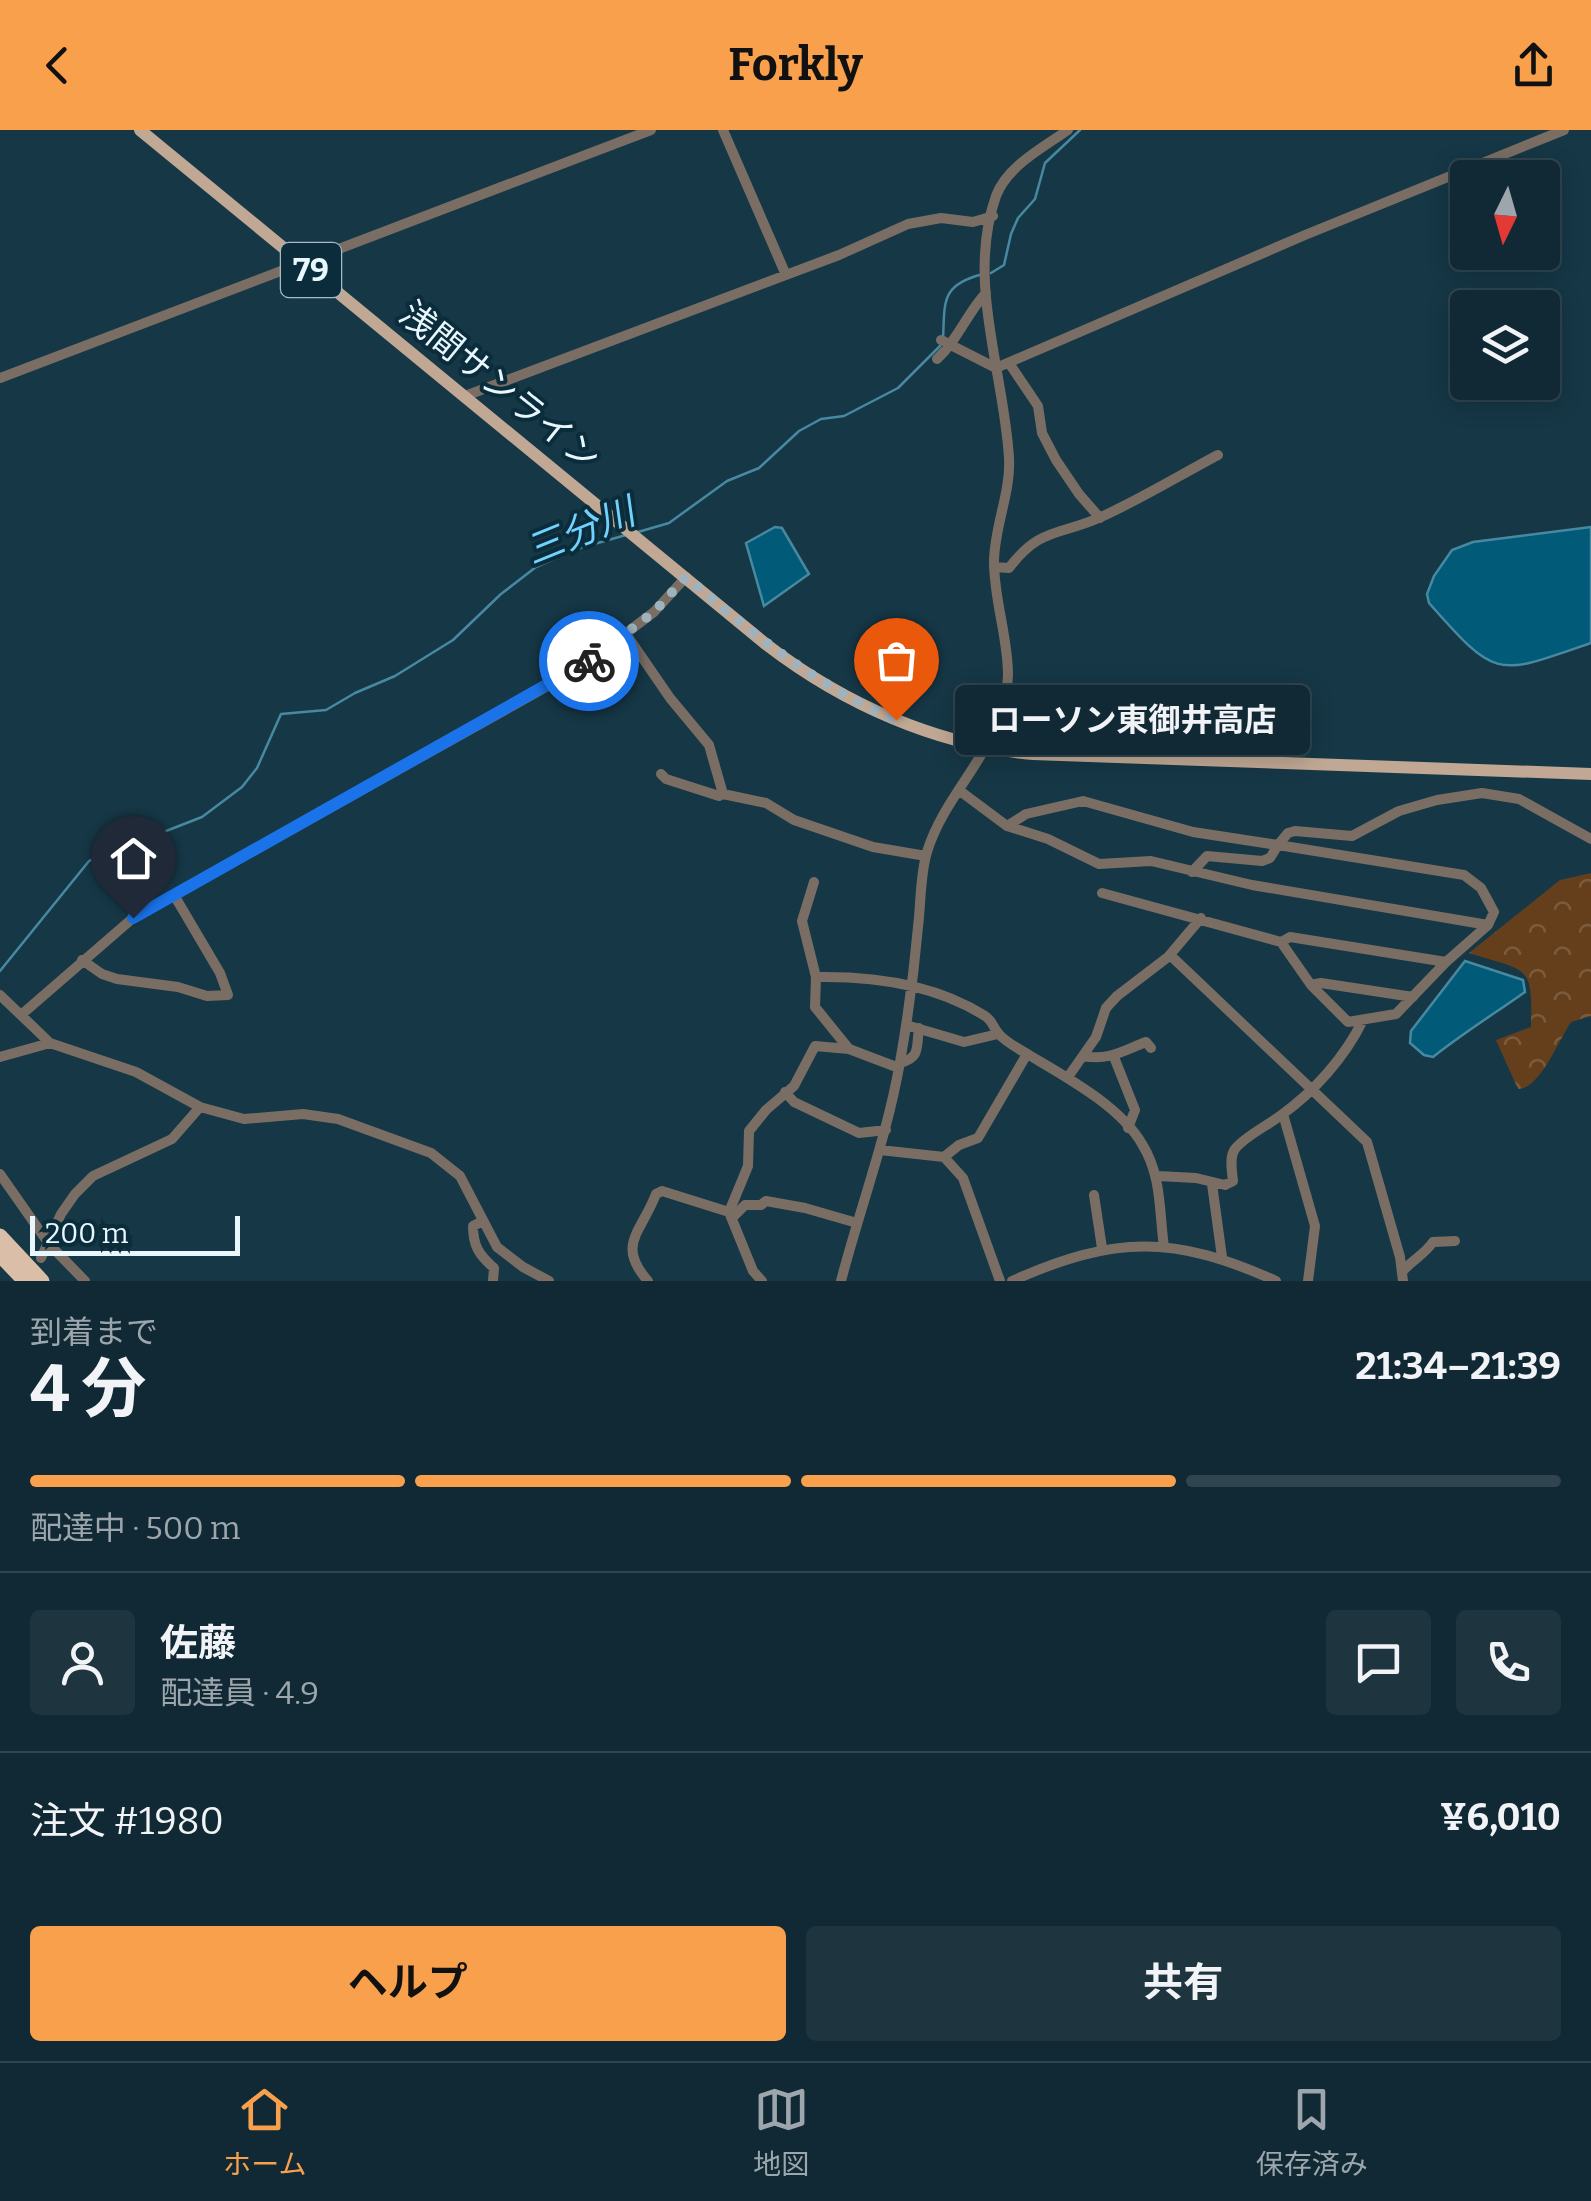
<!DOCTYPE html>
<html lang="ja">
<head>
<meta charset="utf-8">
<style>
	body { margin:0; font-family:Bitter,"Noto Sans JP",serif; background:#1e3540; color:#f1f3f6; height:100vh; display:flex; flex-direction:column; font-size:38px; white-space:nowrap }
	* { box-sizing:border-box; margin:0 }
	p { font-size:32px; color:#9ca6ac }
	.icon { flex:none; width:55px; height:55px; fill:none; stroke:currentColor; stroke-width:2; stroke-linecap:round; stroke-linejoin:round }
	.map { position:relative; height:1151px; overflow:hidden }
	.details { display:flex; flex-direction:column; background:#102934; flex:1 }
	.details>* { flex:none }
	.needle { width:65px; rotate:185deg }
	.fabs { position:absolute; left:1450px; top:30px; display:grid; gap:20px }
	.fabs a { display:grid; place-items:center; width:110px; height:110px; border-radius:10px; background:#102934; box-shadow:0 5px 25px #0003,0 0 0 2px #30454f; font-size:50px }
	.scale { position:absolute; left:30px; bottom:25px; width:210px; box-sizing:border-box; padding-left:10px; border:5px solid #e8f6fe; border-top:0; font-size:28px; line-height:35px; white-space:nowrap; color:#e8f6fe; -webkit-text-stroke:8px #0b2d3b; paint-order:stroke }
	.pin { position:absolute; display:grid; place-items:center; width:85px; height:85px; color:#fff; margin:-102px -42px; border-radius:50% 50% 50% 0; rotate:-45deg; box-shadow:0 0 10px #0007 }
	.pin .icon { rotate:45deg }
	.courier { position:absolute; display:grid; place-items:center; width:100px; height:100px; margin:-50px; border:8px solid #1a73e8; border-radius:50%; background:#fff; color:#222; box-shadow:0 2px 12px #0007 }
	.bubble { position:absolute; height:70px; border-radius:10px; background:#102934; box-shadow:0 5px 25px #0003,0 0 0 2px #30454f; font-size:32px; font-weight:700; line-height:70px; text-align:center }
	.overview em { font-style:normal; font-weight:700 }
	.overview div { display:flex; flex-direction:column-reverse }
	.overview { display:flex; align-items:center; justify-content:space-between; height:170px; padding:0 30px }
	h1 { font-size:65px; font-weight:700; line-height:75px }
	.bar { display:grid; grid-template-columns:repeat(4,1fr); gap:15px 10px; align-content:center; height:120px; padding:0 30px }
	.bar i { height:12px; border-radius:8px; background:#30454f }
	.bar .active { background:#f9a04c }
	.bar p { grid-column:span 4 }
	.line { display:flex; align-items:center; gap:25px; padding:0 30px; border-top:2px solid #30454f }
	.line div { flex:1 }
	.round { display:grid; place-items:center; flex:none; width:105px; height:105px; border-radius:10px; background:#1e3540 }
	.action { display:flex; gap:20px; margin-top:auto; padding:20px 30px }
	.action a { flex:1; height:115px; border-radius:10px; background:#f9a04c; color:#111; font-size:40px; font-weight:700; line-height:115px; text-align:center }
	.action a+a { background:#1e3540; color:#f1f3f6 }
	header { display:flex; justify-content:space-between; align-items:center; height:130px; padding:0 30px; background:#f9a04c; color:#111; font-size:45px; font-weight:700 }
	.menu { display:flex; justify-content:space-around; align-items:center; height:140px; border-top:2px solid #30454f; background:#102934; font-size:28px; color:#9ca6ac }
	.menu a { display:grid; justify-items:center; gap:5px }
	.menu .active { color:#f9a04c }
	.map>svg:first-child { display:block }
	.forest { fill:url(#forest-crowns) }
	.water { fill:#005a78; stroke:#4689a0; stroke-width:2.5 }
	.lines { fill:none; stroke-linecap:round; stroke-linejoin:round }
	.stream { stroke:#4689a0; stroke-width:2.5 }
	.minor { stroke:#7a6e64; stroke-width:10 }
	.major { stroke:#c0a894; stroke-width:12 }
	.highway { stroke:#dbbea7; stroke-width:15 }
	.done { stroke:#9eb3be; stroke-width:10; stroke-dasharray:0 18 }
	.route { stroke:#1a73e8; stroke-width:12 }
	.labels { text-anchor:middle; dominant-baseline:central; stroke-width:8; stroke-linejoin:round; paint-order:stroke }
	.shield { fill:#0b2d3b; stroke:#a6bac4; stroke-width:2.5 }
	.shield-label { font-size:32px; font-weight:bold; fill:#e8f6fe }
	.street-label { font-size:35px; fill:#e8f6fe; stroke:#0b2d3b }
	.water-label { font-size:38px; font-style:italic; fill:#71d2fe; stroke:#0b2d3b }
</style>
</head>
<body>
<header><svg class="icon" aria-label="back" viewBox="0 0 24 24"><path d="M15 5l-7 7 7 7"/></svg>Forkly<svg class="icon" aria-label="share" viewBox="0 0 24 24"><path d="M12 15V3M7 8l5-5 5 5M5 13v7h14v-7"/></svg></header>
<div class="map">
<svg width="1591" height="1151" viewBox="0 0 1591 1151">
	<defs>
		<pattern id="forest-crowns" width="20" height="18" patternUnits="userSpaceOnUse" patternTransform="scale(2.5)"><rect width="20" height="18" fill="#653f1c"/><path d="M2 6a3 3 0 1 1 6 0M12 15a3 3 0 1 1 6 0" fill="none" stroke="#7b5b3e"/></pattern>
	</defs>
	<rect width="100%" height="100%" fill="#163746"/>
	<!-- forest -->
	<path class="forest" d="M 1591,743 L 1591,886 L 1571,892 C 1559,910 1539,960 1518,959 L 1496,910 L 1531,897 C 1533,832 1527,842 1469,823 L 1560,750 Z"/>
	<!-- water -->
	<path class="water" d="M 775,397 L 782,398 L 809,444 L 764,476 L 746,413 Z
		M 1591,397 L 1591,513 C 1496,546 1497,550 1429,473 L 1427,464 L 1434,446 L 1452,420 L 1473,412 Z
		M 1465,831 L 1523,850 L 1525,862 C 1494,884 1463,903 1433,927 L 1424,925 L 1410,913 L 1411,901 Z"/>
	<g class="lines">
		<!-- stream -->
		<path class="stream" d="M 991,143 L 1004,135 L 1011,104 L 1018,88 L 1035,69 L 1045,33 L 1080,0
			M 943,209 C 945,172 940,155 983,144
			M 638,402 L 669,393 L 727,351 L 759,338 L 799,301 L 821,289 L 844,286 L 898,258 L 940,216
			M 0,841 L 89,731 L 202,687 L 242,657 L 257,638 L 281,584 L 326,580 L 355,563 L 395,546 L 453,510 L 501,464 L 536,437 L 573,420 L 626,405"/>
		<!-- minor -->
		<path class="minor" d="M 723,0 L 786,145
			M 941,210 L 996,238 L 1305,105 L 1564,0
			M 937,229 C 958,210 967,183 986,163
			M 1009,233 L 1038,276 L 1042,303 L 1056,330 L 1079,364 L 1100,388
			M 0,248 L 651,0
			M 465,266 L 839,125 L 908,94 L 941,88 L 973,92 L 993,86
			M 994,437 L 1009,438 C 1040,397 1059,406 1101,387 C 1141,369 1180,345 1218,325
			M 626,504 L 670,568 L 709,615 L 723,664
			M 661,644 L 666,649 L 719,666 L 723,664 L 766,673 L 794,690 L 873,717 L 926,726
			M 960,661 L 1007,696 L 1048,709 L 1099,734 L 1151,731 L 1252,755 L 1488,795
			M 1007,696 L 1026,684 L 1083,671 L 1193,702 L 1278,715 L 1288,703 L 1295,701 L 1352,706 L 1399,681 L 1437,670 L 1482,663 L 1519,669 L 1591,709
			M 1192,742 L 1207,726 L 1262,731 L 1270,728 L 1278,715 L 1464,745 L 1481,758 L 1494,782 L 1488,795 L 1446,832
			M 814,752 L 802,791 L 816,847 L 815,877 L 849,919
			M 1102,763 L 1281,812 L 1290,807 L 1446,832 L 1396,884 L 1348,892 L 1311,855 L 1281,812
			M 1170,825 L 1367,1012 L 1400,1127 L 1403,1151
			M 82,830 L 102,844 L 117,849 L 178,857 L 207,866 L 228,865 L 220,843 L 174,765
			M 816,847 C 873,846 935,854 985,886 C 992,890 993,897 998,903 C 1005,912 1019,919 1029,925 C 1066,947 1120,976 1142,1014 C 1162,1046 1159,1081 1164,1117
			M 1311,855 L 1321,853 L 1413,867
			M 0,865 L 50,913 L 136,942 L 200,977 L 244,989 L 303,984 L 338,989 L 431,1023 L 460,1046 L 497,1117 L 523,1137 L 549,1151
			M 21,885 L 133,788 L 580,538 L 654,482 L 686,447
			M 906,895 L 964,912 L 998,904
			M 1083,926 C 1109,931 1122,921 1146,912 L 1151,918
			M 0,927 L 50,913
			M 1114,927 L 1135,980 L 1128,998
			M 900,933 C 921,927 916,918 919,898
			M 1068,947 L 1096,907 L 1106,878 L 1117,866 L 1168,827 L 1201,788
			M 785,962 L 794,972 L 859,1003 L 886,1000
			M 1283,984 L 1315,1096 L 1308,1151
			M 880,1020 L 944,1027 L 963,1048 L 1000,1151
			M 944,1027 L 959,1015 L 978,1008 L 1027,924
			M 0,1044 L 49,1114 L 85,1151
			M 1158,1046 L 1196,1048 L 1225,1055 L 1233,1051 C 1232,1041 1229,1027 1235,1019 C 1244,1007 1268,995 1280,986 C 1314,962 1345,927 1363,890
			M 1212,1054 L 1222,1127
			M 1094,1065 L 1102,1118
			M 732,1088 L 745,1075 L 761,1075 L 766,1071 L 805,1078 L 857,1093
			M 483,1091 L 473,1096 C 473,1116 479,1125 494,1138 L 493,1151
			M 41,1128 L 61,1084 L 75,1064 L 93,1046 L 172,1009 L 200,977
			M 1402,1142 C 1412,1130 1424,1125 1433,1112 L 1455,1111
			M 648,1151 C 616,1115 641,1103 656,1064 L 662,1061 L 729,1082
			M 762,1151 L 753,1141 L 729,1082 L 748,1036 L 749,1001 L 766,980 L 794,956 L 815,916 L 849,919 L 899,938
			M 841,1151 C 860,1078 887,1007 900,932 C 908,887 914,842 918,797 C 921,773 920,745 927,722 C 946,659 1007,615 1008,545 C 1008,507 994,470 994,432 C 994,397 1011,363 1009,328 C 1004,242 966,151 996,66 C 1007,36 1044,17 1068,0
			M 1012,1151 C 1115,1105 1174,1105 1276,1151"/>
		<!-- major -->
		<path class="major" d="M 140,0 L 767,515 C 844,574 936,615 1033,624 L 1591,644"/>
		<!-- highway -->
		<path class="highway" d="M 0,1106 L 42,1151
			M 0,1125 L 25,1151"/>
	</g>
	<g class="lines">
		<!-- done -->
		<path class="done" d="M 589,531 L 654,482 L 686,447 C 752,503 816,556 896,590"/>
		<!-- route -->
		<path class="route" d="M 133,788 L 589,531"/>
	</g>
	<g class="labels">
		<!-- shield labels -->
		<rect class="shield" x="281" y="113" width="60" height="54" rx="8"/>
		<g class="shield-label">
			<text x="311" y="140">79</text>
		</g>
		<!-- street labels -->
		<g class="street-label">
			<text transform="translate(500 256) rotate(39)">浅間サンライン</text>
		</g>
		<!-- water labels -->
		<g class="water-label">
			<text transform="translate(580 401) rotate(-22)">三分川</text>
		</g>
	</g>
</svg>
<div class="fabs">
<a><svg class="needle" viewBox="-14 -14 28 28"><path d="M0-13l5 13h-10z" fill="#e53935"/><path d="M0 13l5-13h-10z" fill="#9ca6ac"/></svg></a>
<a><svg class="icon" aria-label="layers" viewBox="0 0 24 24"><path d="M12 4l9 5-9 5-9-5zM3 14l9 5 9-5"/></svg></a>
</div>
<div class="scale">200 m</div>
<div class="pin" style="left:896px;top:590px;background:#ea580c"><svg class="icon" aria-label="bag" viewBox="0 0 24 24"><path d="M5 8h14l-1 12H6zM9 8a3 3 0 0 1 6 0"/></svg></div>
<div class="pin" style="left:133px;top:788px;background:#1f2937"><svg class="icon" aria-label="home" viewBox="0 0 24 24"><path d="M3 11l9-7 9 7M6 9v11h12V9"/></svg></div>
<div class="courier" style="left:589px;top:531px"><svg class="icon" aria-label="bike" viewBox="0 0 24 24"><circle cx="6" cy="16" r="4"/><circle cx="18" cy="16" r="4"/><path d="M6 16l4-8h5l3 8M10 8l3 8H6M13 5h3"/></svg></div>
<div class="bubble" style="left:955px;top:555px;width:355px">ローソン東御井高店</div>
</div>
<section class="details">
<div class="overview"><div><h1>4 分</h1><p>到着まで</p></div><em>21:34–21:39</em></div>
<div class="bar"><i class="active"></i><i class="active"></i><i class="active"></i><i></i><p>配達中 · 500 m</p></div>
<div class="line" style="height:180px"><a class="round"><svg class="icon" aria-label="person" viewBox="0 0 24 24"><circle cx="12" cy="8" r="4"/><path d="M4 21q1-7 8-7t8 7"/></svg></a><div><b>佐藤</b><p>配達員 · 4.9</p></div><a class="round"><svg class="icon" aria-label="chat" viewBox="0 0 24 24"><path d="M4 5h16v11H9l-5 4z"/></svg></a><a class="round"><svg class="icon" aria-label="phone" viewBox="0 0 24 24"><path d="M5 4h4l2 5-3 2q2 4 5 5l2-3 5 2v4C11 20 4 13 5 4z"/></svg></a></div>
<div class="line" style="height:130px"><div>注文 #1980</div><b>¥6,010</b></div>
<div class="action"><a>ヘルプ</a><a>共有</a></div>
</section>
<nav class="menu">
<a class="active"><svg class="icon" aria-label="home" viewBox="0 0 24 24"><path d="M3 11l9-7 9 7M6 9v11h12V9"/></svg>ホーム</a>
<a><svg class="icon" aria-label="map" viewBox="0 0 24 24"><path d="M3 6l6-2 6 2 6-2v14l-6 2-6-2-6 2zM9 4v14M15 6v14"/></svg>地図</a>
<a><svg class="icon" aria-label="saved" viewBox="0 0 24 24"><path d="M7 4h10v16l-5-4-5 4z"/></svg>保存済み</a>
</nav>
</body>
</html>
